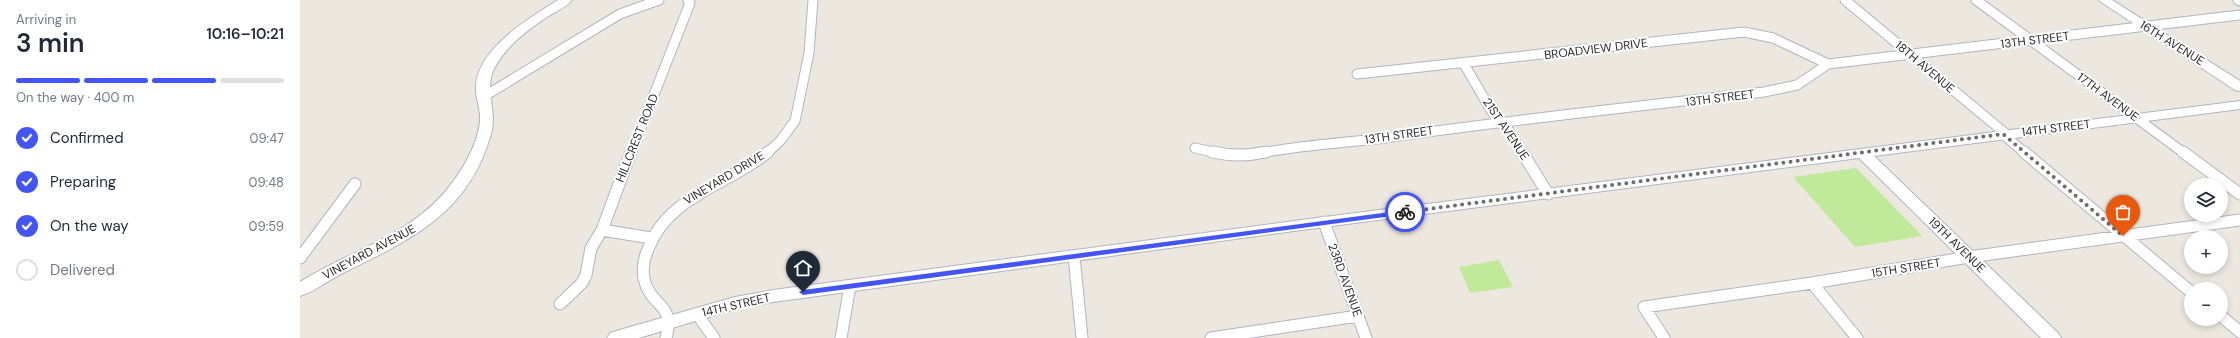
<!DOCTYPE html>
<html lang="en">
<head>
<meta charset="utf-8">
<style>
	body { margin:0; font-family:"DM Sans",sans-serif; background:#f6f6f7; color:#1f2937; height:100vh; display:flex; flex-direction:column; font-size:15px; white-space:nowrap }
	* { box-sizing:border-box; margin:0 }
	p { font-size:13px; color:#747a83 }
	.icon { flex:none; width:22px; height:22px; fill:none; stroke:currentColor; stroke-width:2; stroke-linecap:round; stroke-linejoin:round }
	.map { position:relative; flex:1; overflow:hidden }
	.sheet { display:flex; flex-direction:column; background:#fff; width:300px }
	.sheet>* { flex:none }
	.controls { position:absolute; left:1884px; top:178px; display:grid; gap:8px }
	.controls a { display:grid; place-items:center; width:44px; height:44px; border-radius:50%; background:#fff; box-shadow:0 2px 6px #0003; font-size:20px }
	.pin { position:absolute; display:grid; place-items:center; width:34px; height:34px; color:#fff; margin:-41px -17px; border-radius:50% 50% 50% 0; rotate:-45deg; box-shadow:0 0 4px #0007 }
	.pin .icon { rotate:45deg }
	.courier { position:absolute; display:grid; place-items:center; width:40px; height:40px; margin:-20px; border:3px solid #4455f5; border-radius:50%; background:#fff; color:#222; box-shadow:0 1px 5px #0007 }
	.overview em { font-style:normal; font-weight:600 }
	.overview div { display:flex; flex-direction:column-reverse }
	.overview { display:flex; align-items:center; justify-content:space-between; height:68px; padding:0 16px }
	h1 { font-size:26px; font-weight:600; line-height:30px }
	.bar { display:grid; grid-template-columns:repeat(4,1fr); gap:6px 4px; align-content:center; height:48px; padding:0 16px }
	.bar i { height:5px; border-radius:3px; background:#e0e1e3 }
	.bar .selected { background:#4455f5 }
	.bar p { grid-column:span 4 }
	ol { padding:0 16px; list-style:none }
	li { display:flex; align-items:center; gap:12px; height:44px }
	li p { margin-inline-start:auto }
	li .icon { padding:4px; border-radius:50%; background:#4455f5; color:#fff; stroke-width:4 }
	li:last-child { color:#747a83 }
	li i { width:22px; height:22px; border:2px solid #e0e1e3; border-radius:50% }
	main { display:flex; flex:1; min-height:0 }
	.map>svg:first-child { display:block }
	.pitch { fill:#c0e99a }
	.lines { fill:none; stroke-linecap:round; stroke-linejoin:round }
	.street-far1-casing { stroke:#b2b4bf; stroke-width:11 }
	.street-casing { stroke:#b2b4bf; stroke-width:13 }
	.secondary-casing { stroke:#b2b4bf; stroke-width:2 }
	.street-far1 { stroke:#fff; stroke-width:9 }
	.street { stroke:#fff; stroke-width:11 }
	.secondary { fill:#fff; fill-rule:evenodd }
	.route { fill:#4455f5 }
	.done { stroke:#706e6b; stroke-width:4; stroke-dasharray:0 7.2 }
	.labels { text-anchor:middle; dominant-baseline:central; stroke-width:4; stroke-linejoin:round; paint-order:stroke }
	.street-label { font-size:12px; fill:#2c2c2c; stroke:#fff }
</style>
</head>
<body>
<main>
<section class="sheet">
<div class="overview"><div><h1>3 min</h1><p>Arriving in</p></div><em>10:16–10:21</em></div>
<div class="bar"><i class="selected"></i><i class="selected"></i><i class="selected"></i><i></i><p>On the way · 400 m</p></div>
<ol>
<li><svg class="icon" aria-label="check" viewBox="0 0 24 24"><path d="M5 12l5 5 9-10"/></svg>Confirmed<p>09:47</p></li>
<li><svg class="icon" aria-label="check" viewBox="0 0 24 24"><path d="M5 12l5 5 9-10"/></svg>Preparing<p>09:48</p></li>
<li><svg class="icon" aria-label="check" viewBox="0 0 24 24"><path d="M5 12l5 5 9-10"/></svg>On the way<p>09:59</p></li>
<li><i></i>Delivered</li>
</ol>
</section>
<div class="map">
<svg width="1940" height="338" viewBox="0 0 1940 338">
	<rect width="100%" height="100%" fill="#ede8df"/>
	<!-- pitch -->
	<path class="pitch" d="M 1556,168 L 1622,236 L 1555,247 L 1493,177 Z
		M 1199,260 L 1213,287 L 1170,293 L 1159,267 Z"/>
	<g class="lines">
		<!-- street-far1 casing -->
		<g class="street-far1-casing">
			<path id="street-far1" d="M 1545,0 L 1706,134
				M 1676,0 L 1884,153
				M 1938,0 L 1940,1
				M 1164,64 L 1198,122 L 1207,128 L 1222,153
				M 1057,74 L 1444,32 L 1473,38 L 1528,64
				M 183,97 L 320,14 L 359,0
				M 1703,134 L 1725,153
				M 895,148 L 917,153
				M 331,153 L 390,3 L 388,0
				M 467,153 L 480,141 L 495,121 L 509,53 L 513,0
				M 961,153 C 1002,145 1043,143 1085,138 C 1211,120 1337,106 1464,92 L 1497,85 L 1528,64 L 1940,15"/>
		</g>
		<!-- street casing -->
		<g class="street-casing">
			<path id="street" d="M 331,152 L 302,230 L 351,238
				M 912,152 C 931,156 948,156 966,152
				M 1222,152 L 1248,194
				M 1724,152 L 1891,292
				M 1883,152 L 1940,194
				M 1024,222 L 1066,338
				M 774,256 L 782,338
				M 0,258 L 55,184
				M 1512,283 L 1557,338
				M 260,304 L 282,283 L 286,275 L 291,248 L 302,230
				M 397,314 L 414,338
				M 1921,316 L 1940,332
				M 366,338 C 376,303 351,308 344,279 C 342,268 344,257 349,247 C 369,196 429,184 468,152
				M 541,338 L 550,286
				M 911,338 L 1058,316
				M 1364,338 L 1344,307 L 1512,283 L 1669,257 L 1940,220"/>
		</g>
		<!-- secondary casing -->
		<g class="secondary-casing">
			<path id="secondary" d="M 258,0 L 272,0 C 267,7 255,12 247,17 C 228,30 207,45 195,67 C 183,89 198,111 191,134 C 169,213 112,239 45,272 C 30,279 16,291 0,296 L 0,282 C 55,247 115,236 155,179 C 167,162 181,136 180,115 C 179,105 175,95 176,85 C 179,48 229,18 258,0 Z
				M 1798,0 L 1812,0 L 1940,81 L 1940,91 L 1935,90 Z
				M 1940,101 L 1940,109 L 1574,156 L 1758,333 L 1761,338 L 1741,338 L 1559,158 L 1024,227 L 473,302 L 435,309 L 339,338 L 307,338 L 310,333 L 316,331 L 435,297 L 473,290 L 1024,217 Z"/>
		</g>
		<!-- street-far1 -->
		<use href="#street-far1" class="street-far1"/>
		<!-- street -->
		<use href="#street" class="street"/>
		<!-- secondary -->
		<use href="#secondary" class="secondary"/>
	</g>
	<!-- route -->
	<path class="route" d="M 1105,210 L 1107,210 L 1107,214 L 503,295 L 499,292 L 503,290 Z"/>
	<g class="lines">
		<!-- done -->
		<path class="done" d="M 1105,212 L 1703,134 L 1823,236"/>
	</g>
	<g class="labels">
		<!-- street labels -->
		<g class="street-label">
			<text transform="translate(1735 40) rotate(-7)">13TH STREET</text>
			<text transform="translate(1872 43) rotate(32)">16TH AVENUE</text>
			<text transform="translate(1296 49) rotate(-7)">BROADVIEW DRIVE</text>
			<text transform="translate(1625 67) rotate(40)">18TH AVENUE</text>
			<text transform="translate(1808 97) rotate(36)">17TH AVENUE</text>
			<text transform="translate(1420 98) rotate(-7)">13TH STREET</text>
			<text transform="translate(1756 128) rotate(-7)">14TH STREET</text>
			<text transform="translate(1206 129) rotate(56)">21ST AVENUE</text>
			<text transform="translate(1099 135) rotate(-8)">13TH STREET</text>
			<text transform="translate(337 138) rotate(-68)">HILLCREST ROAD</text>
			<text transform="translate(424 178) rotate(-31)">VINEYARD DRIVE</text>
			<text transform="translate(1657 245) rotate(44)">19TH AVENUE</text>
			<text transform="translate(69 252) rotate(-28)">VINEYARD AVENUE</text>
			<text transform="translate(1606 268) rotate(-9)">15TH STREET</text>
			<text transform="translate(1045 280) rotate(70)">23RD AVENUE</text>
			<text transform="translate(436 305) rotate(-13)">14TH STREET</text>
		</g>
	</g>
</svg>
<div class="controls">
<a><svg class="icon" aria-label="layers" viewBox="0 0 24 24"><path d="M12 4l9 5-9 5-9-5zM3 14l9 5 9-5"/></svg></a>
<a>+</a>
<a>−</a>
</div>
<div class="pin" style="left:1823px;top:236px;background:#ea580c"><svg class="icon" aria-label="bag" viewBox="0 0 24 24"><path d="M5 8h14l-1 12H6zM9 8a3 3 0 0 1 6 0"/></svg></div>
<div class="pin" style="left:503px;top:292px;background:#1f2937"><svg class="icon" aria-label="home" viewBox="0 0 24 24"><path d="M3 11l9-7 9 7M6 9v11h12V9"/></svg></div>
<div class="courier" style="left:1105px;top:212px"><svg class="icon" aria-label="bike" viewBox="0 0 24 24"><circle cx="6" cy="16" r="4"/><circle cx="18" cy="16" r="4"/><path d="M6 16l4-8h5l3 8M10 8l3 8H6M13 5h3"/></svg></div>
</div>
</main>
</body>
</html>
